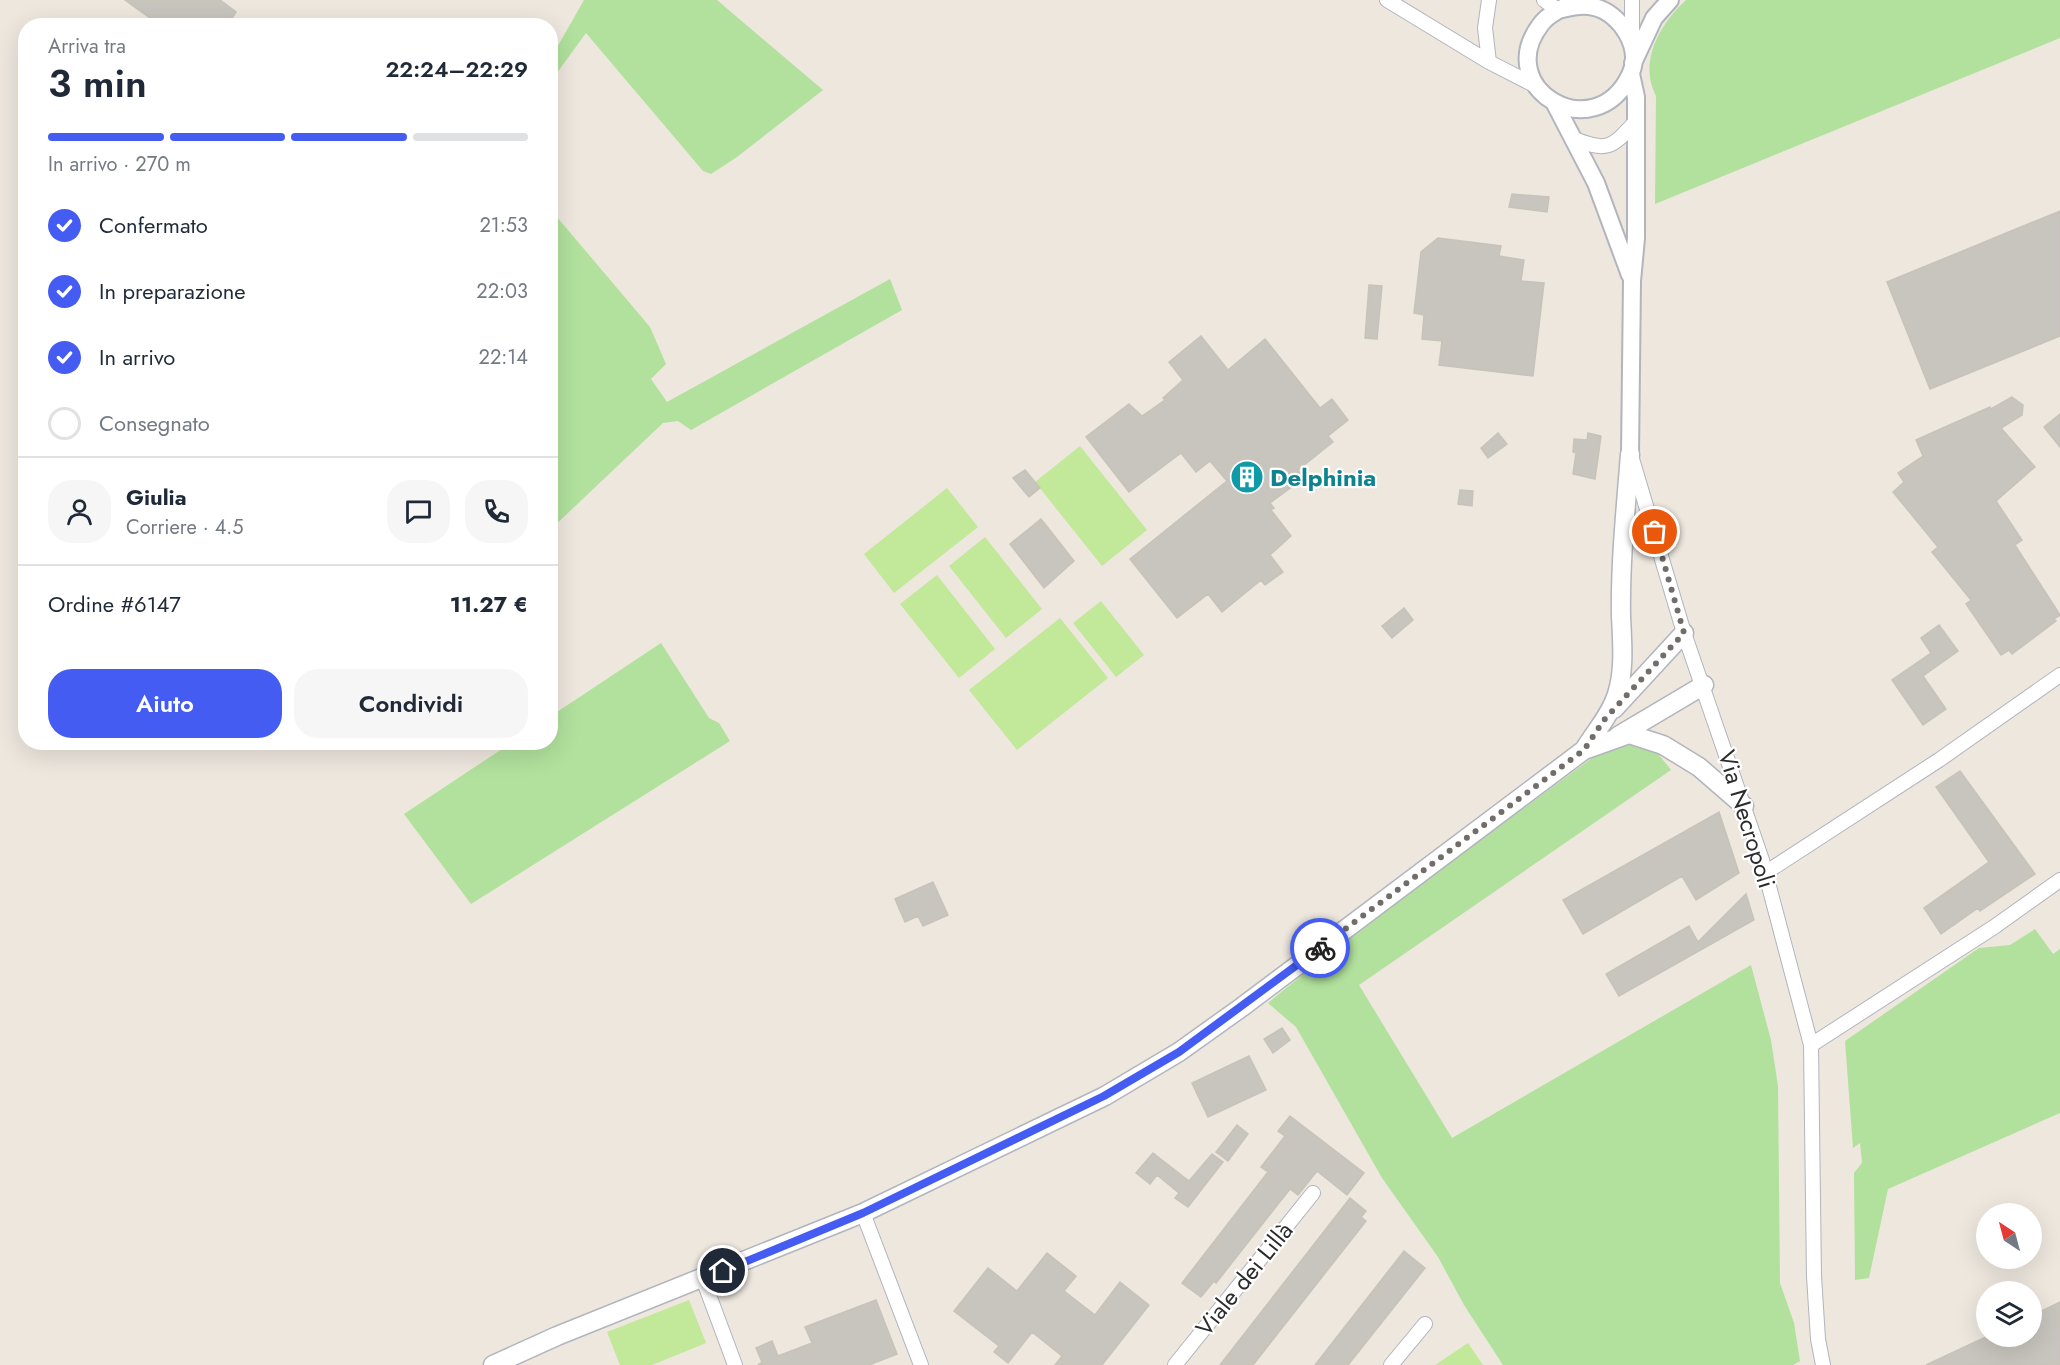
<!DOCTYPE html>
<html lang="it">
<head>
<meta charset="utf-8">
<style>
	body { margin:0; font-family:Jost,sans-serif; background:#f6f6f7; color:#1f2937; height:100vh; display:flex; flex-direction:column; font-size:22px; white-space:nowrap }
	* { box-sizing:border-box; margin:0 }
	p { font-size:20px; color:#747a83 }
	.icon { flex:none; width:33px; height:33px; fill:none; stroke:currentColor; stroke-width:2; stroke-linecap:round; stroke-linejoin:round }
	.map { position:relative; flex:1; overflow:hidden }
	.sheet { position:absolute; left:18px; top:18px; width:540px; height:732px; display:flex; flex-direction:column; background:#fff; border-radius:24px; box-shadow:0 6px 24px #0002 }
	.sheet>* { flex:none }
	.needle { width:39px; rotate:324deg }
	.tools { position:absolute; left:1976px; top:1203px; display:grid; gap:12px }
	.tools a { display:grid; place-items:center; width:66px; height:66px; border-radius:50%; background:#fff; box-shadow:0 6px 24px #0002; font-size:30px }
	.pin { position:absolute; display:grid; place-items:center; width:51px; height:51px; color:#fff; margin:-26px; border:3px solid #fff; border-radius:50%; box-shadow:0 2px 6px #0007 }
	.courier { position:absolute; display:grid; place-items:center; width:60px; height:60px; margin:-30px; border:4px solid #455cf3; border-radius:50%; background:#fff; color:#222; box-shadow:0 2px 8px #0007 }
	.head em { font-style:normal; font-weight:600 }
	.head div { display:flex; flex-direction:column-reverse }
	.head { display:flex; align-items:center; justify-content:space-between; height:102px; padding:0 30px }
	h1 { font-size:39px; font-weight:600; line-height:45px }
	.bar { display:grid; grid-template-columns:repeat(4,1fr); gap:9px 6px; align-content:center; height:72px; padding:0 30px }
	.bar i { height:8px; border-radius:4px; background:#e0e1e3 }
	.bar .current { background:#455cf3 }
	.bar p { grid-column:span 4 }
	.line { display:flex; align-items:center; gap:15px; padding:0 30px; border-top:2px solid #e0e1e3 }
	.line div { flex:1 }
	.round { display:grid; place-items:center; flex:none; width:63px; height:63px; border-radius:24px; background:#f6f6f7 }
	ol { padding:0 30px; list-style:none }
	li { display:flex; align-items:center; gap:18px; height:66px }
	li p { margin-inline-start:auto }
	li .icon { padding:6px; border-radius:50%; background:#455cf3; color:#fff; stroke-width:4 }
	li:last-child { color:#747a83 }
	li i { width:33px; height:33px; border:3px solid #e0e1e3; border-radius:50% }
	.action { display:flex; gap:12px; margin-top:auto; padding:12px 30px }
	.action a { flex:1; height:69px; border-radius:24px; background:#455cf3; color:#fff; font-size:24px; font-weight:600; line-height:69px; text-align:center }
	.action a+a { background:#f6f6f7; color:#1f2937 }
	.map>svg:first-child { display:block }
	.grass { fill:#b1e19d }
	.pitch { fill:#c2e899 }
	.building { fill:#c8c4be; stroke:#c8c3b8; stroke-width:1.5 }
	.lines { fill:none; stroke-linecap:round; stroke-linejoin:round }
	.minor-casing { stroke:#b2b4be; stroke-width:16 }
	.tertiary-casing { stroke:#b2b4be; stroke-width:20 }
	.secondary-casing { stroke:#b2b4be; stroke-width:21 }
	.minor { stroke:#fff; stroke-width:14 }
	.tertiary { stroke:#fff; stroke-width:16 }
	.secondary { stroke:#fff; stroke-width:18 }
	.done { stroke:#706d6a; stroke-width:6; stroke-dasharray:0 10.8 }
	.route { stroke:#455cf3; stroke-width:8 }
	.labels { text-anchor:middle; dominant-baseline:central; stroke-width:4.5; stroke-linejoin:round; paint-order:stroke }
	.culture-label { font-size:24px; font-weight:bold; fill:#0d838f; stroke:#fff; text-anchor:start }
	.street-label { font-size:24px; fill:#2c2c2c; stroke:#fff }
</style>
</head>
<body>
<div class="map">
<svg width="2060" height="1365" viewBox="0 0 2060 1365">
	<rect width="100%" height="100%" fill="#ede7de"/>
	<!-- grass -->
	<path class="grass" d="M 584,0 L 717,0 L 823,90 L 737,157 L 711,174 L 703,171 L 586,33 L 551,81 L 551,58 Z
		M 1686,0 L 2060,0 L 2060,38 L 1655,204 L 1656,96 C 1638,62 1660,24 1686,0 Z
		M 551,210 L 650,327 L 666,364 L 651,379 L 667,402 L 890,279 L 902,310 L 691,430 L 678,421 L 663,423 L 551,529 Z
		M 661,643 L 709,718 L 719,723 L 730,741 L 471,904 L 404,814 L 511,743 L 550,742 L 551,716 Z
		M 1637,744 L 1656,751 L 1671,770 L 1359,985 L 1452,1138 L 1751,965 L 1771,1040 L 1778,1086 L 1780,1283 L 1794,1323 L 1800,1361 L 1793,1365 L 1503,1365 L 1464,1305 L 1438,1257 L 1382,1178 L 1296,1027 L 1268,1003 L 1339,945 L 1600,752 L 1619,745 Z
		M 2035,929 L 2053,954 L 2060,949 L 2060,1113 L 1888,1189 L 1869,1278 L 1855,1280 L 1854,1173 L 1862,1163 L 1860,1143 L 1853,1148 L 1845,1041 L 1979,948 L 2010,945 Z"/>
	<!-- pitch -->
	<path class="pitch" d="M 1080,446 L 1147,530 L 1102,566 L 1035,482 Z
		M 947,488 L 978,527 L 894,593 L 864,554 Z
		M 985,537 L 1042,609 L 1006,638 L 949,566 Z
		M 937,575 L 995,649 L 959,678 L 900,604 Z
		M 1101,601 L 1144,655 L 1116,677 L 1073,623 Z
		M 1060,618 L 1108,678 L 1017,750 L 969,690 Z
		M 689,1300 L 706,1343 L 652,1365 L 620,1365 L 607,1332 Z
		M 1468,1343 L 1483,1365 L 1435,1365 Z"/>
	<!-- building -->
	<path class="building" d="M 125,0 L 220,0 L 236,12 L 227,26 L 161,26 Z
		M 1512,194 L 1549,197 L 1547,212 L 1509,207 Z
		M 2060,211 L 2060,336 L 1930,389 L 1887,282 Z
		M 1438,238 L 1501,246 L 1499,256 L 1524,260 L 1521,281 L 1544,283 L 1533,376 L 1439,365 L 1442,341 L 1422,339 L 1424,315 L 1414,313 L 1421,252 Z
		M 1369,285 L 1382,286 L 1377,339 L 1365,338 Z
		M 1201,336 L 1228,370 L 1265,339 L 1320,408 L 1332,399 L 1348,420 L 1328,436 L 1333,442 L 1298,470 L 1303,476 L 1298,479 L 1300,481 L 1270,503 L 1274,508 L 1271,510 L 1291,536 L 1270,555 L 1283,572 L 1265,585 L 1261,580 L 1222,612 L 1208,594 L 1177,618 L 1130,559 L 1227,481 L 1210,461 L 1196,472 L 1181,453 L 1129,492 L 1086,437 L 1129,404 L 1142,416 L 1165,400 L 1163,398 L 1183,380 L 1169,362 Z
		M 2012,397 L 2023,405 L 2022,415 L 2001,428 L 2035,467 L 1996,501 L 2022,540 L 2015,545 L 2060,615 L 2054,619 L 2056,621 L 2012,654 L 2009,650 L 2001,655 L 1966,604 L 1971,600 L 1932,552 L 1938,547 L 1893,492 L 1904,482 L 1898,473 L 1923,456 L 1916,440 L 1990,407 L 1991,409 Z
		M 2060,414 L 2060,447 L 2044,427 Z
		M 1498,433 L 1507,444 L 1488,458 L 1481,448 Z
		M 1588,433 L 1601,436 L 1595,479 L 1573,474 L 1576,453 L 1573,452 L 1574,439 L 1587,440 Z
		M 1025,470 L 1040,488 L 1029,497 L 1013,478 Z
		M 1460,490 L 1473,491 L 1472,506 L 1458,504 Z
		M 1041,519 L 1074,561 L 1044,588 L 1010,544 Z
		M 1404,608 L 1413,620 L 1392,638 L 1382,626 Z
		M 1939,625 L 1958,651 L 1923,676 L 1946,709 L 1923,725 L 1892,680 L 1931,653 L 1921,638 Z
		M 1960,771 L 2035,874 L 1980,911 L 1978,908 L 1941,934 L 1924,908 L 1989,862 L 1936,787 Z
		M 1719,812 L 1739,873 L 1696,900 L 1682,876 L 1583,934 L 1563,900 Z
		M 933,882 L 948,915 L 923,926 L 918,916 L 905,922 L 895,899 Z
		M 1746,894 L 1754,920 L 1619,996 L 1606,974 L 1689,926 L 1698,942 Z
		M 1282,1028 L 1290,1040 L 1273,1053 L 1264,1039 Z
		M 1249,1056 L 1266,1090 L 1208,1117 L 1192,1083 Z
		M 1290,1116 L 1364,1173 L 1347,1195 L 1317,1171 L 1298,1195 L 1290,1189 L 1216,1283 L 1214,1281 L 1201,1297 L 1182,1283 L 1268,1172 L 1261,1167 L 1285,1136 L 1278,1131 Z
		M 1237,1125 L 1248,1134 L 1228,1161 L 1216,1152 Z
		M 1153,1153 L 1189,1181 L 1212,1154 L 1223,1162 L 1188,1207 L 1175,1198 L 1179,1193 L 1157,1175 L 1150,1184 L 1136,1173 Z
		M 1350,1198 L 1366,1211 L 1361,1217 L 1366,1221 L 1253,1365 L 1220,1365 Z
		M 1404,1251 L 1425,1268 L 1348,1365 L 1315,1365 Z
		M 1047,1253 L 1076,1276 L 1064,1291 L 1095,1315 L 1120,1282 L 1149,1305 L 1102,1365 L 1055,1365 L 1062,1356 L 1032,1332 L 1008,1363 L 994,1352 L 999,1346 L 954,1311 L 988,1268 L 1017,1291 Z
		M 876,1300 L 897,1354 L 869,1365 L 758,1365 L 762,1362 L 756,1348 L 772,1341 L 778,1356 L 812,1343 L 805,1327 Z
		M 2060,1302 L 2060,1365 L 1926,1365 L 1988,1336 L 2031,1336 L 2031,1316 Z"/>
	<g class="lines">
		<!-- minor casing -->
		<g class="minor-casing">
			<path id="minor" d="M 1387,0 L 1489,62 L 1534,85
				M 1489,0 L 1485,28 L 1489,62
				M 1544,0 L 1558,10
				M 1632,0 L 1632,42
				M 1572,138 C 1607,152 1611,149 1636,121
				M 1632,459 L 1684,633 L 1762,860 L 1811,1045 L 1814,1276 L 1818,1339 L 1823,1365
				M 1765,873 L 1939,760 L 2060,675
				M 1811,1045 L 1994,927 L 2060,880
				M 863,1213 L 921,1365
				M 703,1279 L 735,1365
				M 1175,1365 L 1313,1193
				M 1391,1365 L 1425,1324"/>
		</g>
		<!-- tertiary casing -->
		<g class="tertiary-casing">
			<path id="tertiary" d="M 1558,10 C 1570,7 1582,4 1594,7 C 1621,13 1643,49 1630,75 C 1595,149 1491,89 1541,24 C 1550,12 1567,6 1580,0
				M 1633,63 L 1654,18 L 1670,0
				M 1555,104 L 1596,183 L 1630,275
				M 1630,454 L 1632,281 L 1636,238 L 1636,97 L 1631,74"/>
		</g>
		<!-- secondary casing -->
		<g class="secondary-casing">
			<path id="secondary" d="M 1614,709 L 1684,633
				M 1618,736 L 1704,685
				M 1584,750 C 1595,732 1611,714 1617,694 C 1625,669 1622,641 1621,616 C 1620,562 1626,507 1630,454
				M 493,1365 L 557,1336 L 863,1213 L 1105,1096 L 1179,1052 L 1242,1007 L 1584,750 L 1629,734 L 1663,745 L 1699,767 L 1744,806"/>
		</g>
		<!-- minor -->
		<use href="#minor" class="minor"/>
		<!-- tertiary -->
		<use href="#tertiary" class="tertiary"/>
		<!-- secondary -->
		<use href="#secondary" class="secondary"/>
	</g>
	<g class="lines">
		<!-- done -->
		<path class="done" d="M 1320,948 L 1584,750 L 1604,720 L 1684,633 L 1655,532"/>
		<!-- route -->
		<path class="route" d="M 723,1271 L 863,1213 L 1104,1096 L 1179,1052 L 1320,948"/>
	</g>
	<!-- icons -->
	<defs>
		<g id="building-disc" transform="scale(1.725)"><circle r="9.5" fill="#0f9aa8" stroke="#fff"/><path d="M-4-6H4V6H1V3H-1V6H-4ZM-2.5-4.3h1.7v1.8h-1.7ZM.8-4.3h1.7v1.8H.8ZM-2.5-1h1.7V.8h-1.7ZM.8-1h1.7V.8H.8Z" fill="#fff"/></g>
	</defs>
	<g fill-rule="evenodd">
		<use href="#building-disc" x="1247" y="477"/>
	</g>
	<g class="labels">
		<!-- culture labels -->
		<g class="culture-label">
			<text x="1270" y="477">Delphinia</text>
		</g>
		<!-- street labels -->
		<g class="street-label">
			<text transform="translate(1747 819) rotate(73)">Via Necropoli</text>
			<text transform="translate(1244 1279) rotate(-51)">Viale dei Lillà</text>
		</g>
	</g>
</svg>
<div class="tools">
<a><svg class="needle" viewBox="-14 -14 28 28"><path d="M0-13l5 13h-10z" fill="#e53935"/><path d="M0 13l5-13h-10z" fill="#747a83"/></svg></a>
<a><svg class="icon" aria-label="layers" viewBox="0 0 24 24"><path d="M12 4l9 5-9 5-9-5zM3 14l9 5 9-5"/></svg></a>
</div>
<div class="pin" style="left:1655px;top:532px;background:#ea580c"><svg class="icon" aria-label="bag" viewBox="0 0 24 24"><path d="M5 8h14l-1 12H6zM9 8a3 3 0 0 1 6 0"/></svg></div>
<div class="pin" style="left:723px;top:1271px;background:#1f2937"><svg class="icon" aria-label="home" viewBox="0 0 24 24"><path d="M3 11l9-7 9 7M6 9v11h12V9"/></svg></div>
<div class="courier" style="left:1320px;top:948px"><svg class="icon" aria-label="bike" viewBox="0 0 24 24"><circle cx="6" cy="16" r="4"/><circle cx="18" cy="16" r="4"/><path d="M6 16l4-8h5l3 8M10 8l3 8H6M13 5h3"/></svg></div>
<section class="sheet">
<div class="head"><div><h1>3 min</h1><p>Arriva tra</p></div><em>22:24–22:29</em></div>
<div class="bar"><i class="current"></i><i class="current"></i><i class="current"></i><i></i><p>In arrivo · 270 m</p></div>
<ol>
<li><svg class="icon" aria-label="check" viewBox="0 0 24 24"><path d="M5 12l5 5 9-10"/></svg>Confermato<p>21:53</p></li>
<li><svg class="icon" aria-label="check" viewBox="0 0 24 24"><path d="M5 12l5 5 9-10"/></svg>In preparazione<p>22:03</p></li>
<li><svg class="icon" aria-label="check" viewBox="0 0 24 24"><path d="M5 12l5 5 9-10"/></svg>In arrivo<p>22:14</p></li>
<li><i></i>Consegnato</li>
</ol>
<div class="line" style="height:108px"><a class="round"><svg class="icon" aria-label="person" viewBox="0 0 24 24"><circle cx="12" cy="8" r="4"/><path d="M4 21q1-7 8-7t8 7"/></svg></a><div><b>Giulia</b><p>Corriere · 4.5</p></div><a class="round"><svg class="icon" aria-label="chat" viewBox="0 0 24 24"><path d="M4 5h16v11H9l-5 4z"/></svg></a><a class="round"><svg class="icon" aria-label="phone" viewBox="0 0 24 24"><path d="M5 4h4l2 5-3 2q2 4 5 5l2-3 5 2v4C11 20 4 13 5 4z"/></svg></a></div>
<div class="line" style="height:78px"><div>Ordine #6147</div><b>11.27 €</b></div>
<div class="action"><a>Aiuto</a><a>Condividi</a></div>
</section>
</div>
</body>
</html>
